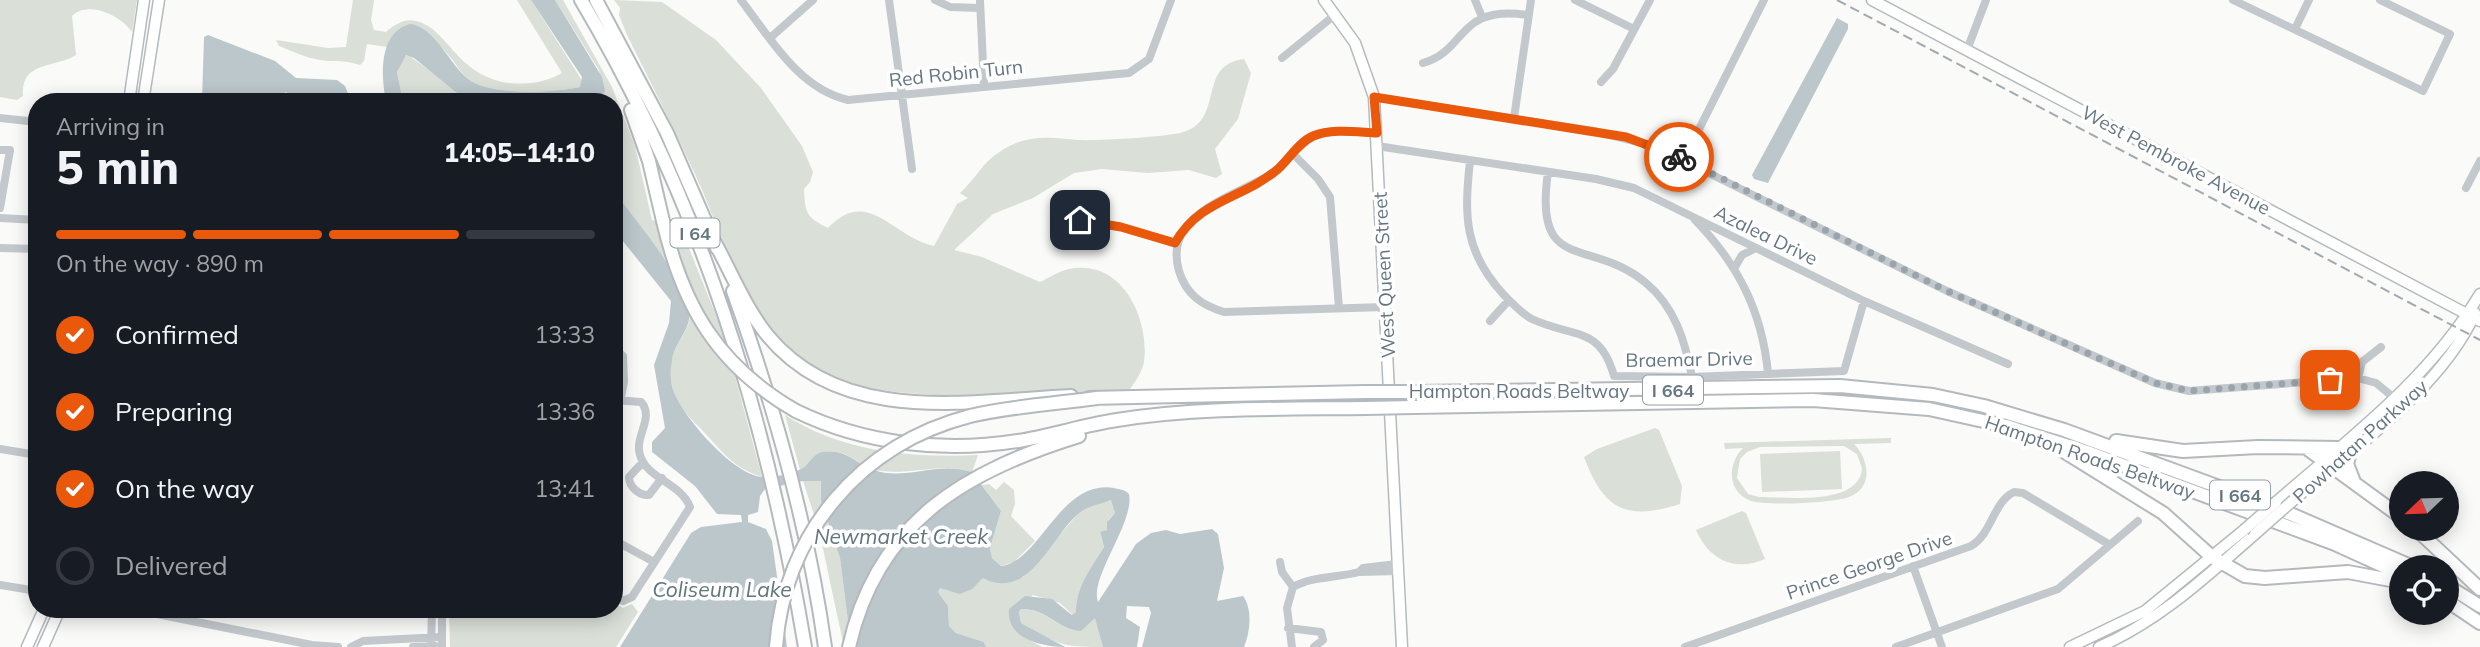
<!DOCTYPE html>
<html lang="en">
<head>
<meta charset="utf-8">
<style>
	body { margin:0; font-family:Mulish,sans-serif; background:#20242c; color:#f1f3f6; height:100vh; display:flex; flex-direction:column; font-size:26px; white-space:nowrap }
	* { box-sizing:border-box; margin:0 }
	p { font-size:23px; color:#9ea1a6 }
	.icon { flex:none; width:38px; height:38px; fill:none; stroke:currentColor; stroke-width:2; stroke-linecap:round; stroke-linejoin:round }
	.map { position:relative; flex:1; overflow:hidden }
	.details { position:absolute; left:28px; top:93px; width:595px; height:525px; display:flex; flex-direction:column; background:#171b24; border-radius:28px; box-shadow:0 4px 18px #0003 }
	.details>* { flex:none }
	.needle { width:46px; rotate:247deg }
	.tools { position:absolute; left:2389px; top:471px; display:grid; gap:14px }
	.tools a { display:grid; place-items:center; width:70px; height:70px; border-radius:50%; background:#171b24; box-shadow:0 4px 18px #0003; font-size:35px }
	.pin { position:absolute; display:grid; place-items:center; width:60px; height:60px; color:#fff; margin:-30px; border-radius:14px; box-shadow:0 4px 10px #0006 }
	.courier { position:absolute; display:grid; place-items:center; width:70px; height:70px; margin:-35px; border:5px solid #ea580c; border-radius:50%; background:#fff; color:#222; box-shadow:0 2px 9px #0007 }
	.overview em { font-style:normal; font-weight:800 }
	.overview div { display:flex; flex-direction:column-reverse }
	.overview { display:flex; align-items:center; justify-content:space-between; height:119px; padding:0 28px }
	h1 { font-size:46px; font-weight:800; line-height:52px }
	.bar { display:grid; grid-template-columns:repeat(4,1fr); gap:10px 7px; align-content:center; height:84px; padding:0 28px }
	.bar i { height:9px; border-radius:5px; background:#363941 }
	.bar .active { background:#ea580c }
	.bar p { grid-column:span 4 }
	ol { padding:0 28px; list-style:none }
	li { display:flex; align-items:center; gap:21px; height:77px }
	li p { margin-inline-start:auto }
	li .icon { padding:7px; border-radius:50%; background:#ea580c; color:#fff; stroke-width:4 }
	li:last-child { color:#9ea1a6 }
	li i { width:38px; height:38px; border:4px solid #363941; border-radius:50% }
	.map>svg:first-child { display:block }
	.green { fill:#dadfd7; fill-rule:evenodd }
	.water { fill:#bbc7cb }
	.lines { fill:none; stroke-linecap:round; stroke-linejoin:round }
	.major-casing { stroke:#b5babe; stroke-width:13 }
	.highway-casing { stroke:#b4b9bd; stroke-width:16 }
	.minor { stroke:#c3c8cc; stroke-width:8 }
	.major { stroke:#fff; stroke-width:10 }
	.highway { stroke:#fff; stroke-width:12 }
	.rail { stroke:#a2aab0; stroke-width:2; stroke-dasharray:10 5; stroke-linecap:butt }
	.major-bridge-casing { stroke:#b5babe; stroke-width:13; stroke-linecap:butt }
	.highway-bridge-casing { stroke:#b4b9bd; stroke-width:16; stroke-linecap:butt }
	.major-bridge { stroke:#fff; stroke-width:10 }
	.highway-bridge { stroke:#fff; stroke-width:12 }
	.done { stroke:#99a4ac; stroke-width:7; stroke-dasharray:0 12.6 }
	.route { stroke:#ea580c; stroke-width:9 }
	.labels { text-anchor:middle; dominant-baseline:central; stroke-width:7; stroke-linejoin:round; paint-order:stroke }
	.shield { fill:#fff; stroke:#939fa8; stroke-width:2 }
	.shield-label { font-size:18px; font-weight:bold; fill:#657683 }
	.street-label { font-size:19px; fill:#657683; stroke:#fff }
	.water-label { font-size:21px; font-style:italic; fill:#60757c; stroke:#fff }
</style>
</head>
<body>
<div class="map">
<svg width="2480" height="647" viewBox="0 0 2480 647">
	<rect width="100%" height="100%" fill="#fafaf8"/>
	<!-- green -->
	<path class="green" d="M 0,0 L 137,0 L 132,32 C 121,16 89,0 72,16 L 76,55 C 55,68 20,61 23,96 L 17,100 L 0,97 Z
		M 353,0 L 374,0 L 371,20 L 374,30 L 386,32 C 394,25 404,18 416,21 C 448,28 456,76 509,83 C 527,85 547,82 562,73 L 517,0 L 531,0 L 583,82 L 580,87 C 554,93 490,96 468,79 C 461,74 457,65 451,58 C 442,47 431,38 420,28 L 396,34 L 387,47 L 367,44 L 364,61 L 360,65 C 348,61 340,61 328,61 C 311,60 294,52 279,46 L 276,40 L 328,48 L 346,47 Z
		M 555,0 L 563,0 L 612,87 L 635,146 L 652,220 L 680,226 L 724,335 L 762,477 C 728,466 721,448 697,425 C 679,407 666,387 672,359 C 676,339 696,327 688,305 C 682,291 676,273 666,261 C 650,240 627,218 615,192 C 610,179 614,119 614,102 L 599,101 L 603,96 L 599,70 Z
		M 614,0 L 662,2 L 716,40 L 761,88 L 802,146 L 813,172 L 810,182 L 804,189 C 805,213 806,217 828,228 C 868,186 891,236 934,246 L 957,204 L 968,198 L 960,193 C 975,180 983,161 1001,151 C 1027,134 1049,137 1078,140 C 1097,141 1161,137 1180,133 C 1227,122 1195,65 1244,59 L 1251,73 L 1238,119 L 1215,149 L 1222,174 L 1216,178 L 1189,170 L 1147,173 L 1102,169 L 1074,173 L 1033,198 L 993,214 L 954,250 L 982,257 L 1040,282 C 1049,278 1059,271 1069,269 C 1122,258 1150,319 1144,362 C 1141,377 1128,391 1119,403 C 1057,401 995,400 933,395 C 899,392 861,391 829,376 C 749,340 728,246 695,174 C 673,127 650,81 627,35 L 619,15 L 620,8 Z
		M 408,55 L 472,101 L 403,101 L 397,72 L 404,57 Z
		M 785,415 C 842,452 911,458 978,455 L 972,472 C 941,462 912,475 881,471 C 862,469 848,448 826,452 C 817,453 807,465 800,470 Z
		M 1655,428 L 1659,430 L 1682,486 L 1680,504 C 1626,521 1604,510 1584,457 L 1597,449 Z
		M 1891,438 L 1891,443 L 1854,444 C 1869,459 1874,488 1849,497 C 1833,503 1767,506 1751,501 C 1727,492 1727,464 1743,448 L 1725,449 L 1724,443 ZM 1844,446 L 1857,454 L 1862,468 C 1860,506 1788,497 1759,497 L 1748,494 L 1737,478 L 1740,459 L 1747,452 L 1760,447 Z
		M 1840,451 L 1842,489 L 1762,492 L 1760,454 Z
		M 803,481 L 821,481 L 821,501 L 840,558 L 850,636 L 856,647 L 844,647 L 819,530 Z
		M 1004,482 L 1014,490 L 1015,504 L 1011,516 L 1035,541 L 1014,562 L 1001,566 L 992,558 L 990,548 L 1001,511 L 982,485 L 989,484 L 996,490 Z
		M 1112,500 L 1115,513 L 1108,520 L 1107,530 L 1100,533 L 1104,547 C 1091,568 1076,586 1076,612 L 1073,615 L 1060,603 L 1033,595 L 1009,615 C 1012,632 1028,639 1042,647 L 986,647 L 984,642 L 956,633 L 949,626 L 948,606 L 938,592 L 940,587 C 957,596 971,591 983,578 L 1023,577 L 1078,514 L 1091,505 Z
		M 1742,511 L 1746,513 L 1765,559 C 1735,572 1709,560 1696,530 Z
		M 614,603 L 623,608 L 632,604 L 638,612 L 616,647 L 450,647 L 449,609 L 614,609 Z
		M 1021,609 C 1046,608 1058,630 1081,631 L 1093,617 L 1096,618 L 1103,647 C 1059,647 1059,644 1021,623 L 1019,612 Z"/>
	<!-- water -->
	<path class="water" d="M 531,0 L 555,0 L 602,77 L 605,91 L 599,101 L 467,101 L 414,58 L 406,55 L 397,72 L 403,101 L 386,101 C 381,78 378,32 410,24 C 434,26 451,66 468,79 C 490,96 554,93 580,87 L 582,77 Z
		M 1837,18 L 1848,24 L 1848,29 L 1768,183 L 1754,179 L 1752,175 Z
		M 208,35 L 275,61 L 296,78 L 337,80 L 345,86 L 351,101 L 295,101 L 286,92 L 271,101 L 202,101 L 204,37 Z
		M 614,191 C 639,226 676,266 688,306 C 695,328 674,341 672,361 C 670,370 670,383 674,392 C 683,417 734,476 763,477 C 772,478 791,474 799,470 C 809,466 813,453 823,452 C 846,448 858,465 877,471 C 907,480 938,461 972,472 L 1001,511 L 990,548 L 992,558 L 1001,566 C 1040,562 1060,479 1114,488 C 1121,490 1124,489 1129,494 C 1135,522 1089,578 1098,602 L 1136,544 L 1151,533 L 1166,530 L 1180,534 L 1212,529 L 1218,534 L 1224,568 L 1217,601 L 1243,596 C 1253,610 1250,632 1244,647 L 1142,647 L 1151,613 L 1149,607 L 1127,606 L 1126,618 L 1140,627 L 1137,647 L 1103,647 L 1095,618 L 1081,631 C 1058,630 1047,608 1021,609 L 1019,612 L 1021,623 L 1065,647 C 1042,647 1006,639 1009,609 L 1025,596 L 1052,599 L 1072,615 L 1076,612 C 1076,586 1091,568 1104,547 L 1100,532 L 1107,530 L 1107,522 L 1115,513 L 1111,500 C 1099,505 1088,505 1077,515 C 1050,539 1028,602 983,578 L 972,589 L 960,594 L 940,588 L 938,592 L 948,606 L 949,626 L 956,633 L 984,642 L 986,647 L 856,647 L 850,637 L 840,558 L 821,501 L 821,481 L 803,481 L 765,489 L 760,496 L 758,512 L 748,515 L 748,522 L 766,529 L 772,541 L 787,647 L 620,647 L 691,533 L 701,527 L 742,522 L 741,515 L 717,514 L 695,486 L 652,452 L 652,442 L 665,428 L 654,365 L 669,323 L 671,301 L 614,230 Z"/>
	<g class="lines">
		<!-- major casing -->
		<g class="major-casing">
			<path id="major" d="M 1324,0 L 1355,43 L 1374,97 L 1402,647
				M 1872,0 L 2480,321
				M 129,102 L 144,0
				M 143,102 L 159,0
				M 2297,497 C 2357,446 2443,386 2475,313
				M 2276,502 C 2350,438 2429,379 2480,294
				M 27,647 L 44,609
				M 43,647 L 60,609
				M 2070,647 L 2145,611 L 2244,530
				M 2099,647 C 2159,621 2206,577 2255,534"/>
		</g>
		<!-- highway casing -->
		<g class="highway-casing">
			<path id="highway" d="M 581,0 C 702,204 766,415 805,647
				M 596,0 L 667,133 L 717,248
				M 631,110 L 649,161 L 663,221
				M 715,243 C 732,274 746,309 768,336 C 843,426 968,401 1071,396
				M 733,291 C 775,408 808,525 825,647
				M 1413,392 L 1840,386 L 1933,395 L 1984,406 L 2064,430 L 2279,509 L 2413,567
				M 1089,398 L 1365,392
				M 1414,407 L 1813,400 L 1929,409 L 2006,426 L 2090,453 L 2335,544 L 2401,574
				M 796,411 C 864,444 943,453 1018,441 C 1051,436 1083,425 1117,420 C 1198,407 1283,409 1366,408
				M 2116,441 L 2183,451 L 2258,447 L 2339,448
				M 2309,450 L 2401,517
				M 2063,451 L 2163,513 L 2212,557 L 2245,576 L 2265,578 L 2348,572 L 2401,582
				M 2350,452 L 2347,464 L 2354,482
				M 2415,528 L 2480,589
				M 2446,585 L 2480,606
				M 2446,600 L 2480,623
				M 849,647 C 877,522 965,471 1079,436"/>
		</g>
		<!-- minor -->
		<path class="minor" d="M 741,0 C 770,38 799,89 848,100 L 1129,73 L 1149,59 L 1171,0
			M 889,0 L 912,169
			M 935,0 L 950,7 L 979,8
			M 980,0 L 984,86
			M 1475,0 L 1482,17
			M 1575,0 L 1634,29
			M 2233,0 L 2423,91 L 2450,34 L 2380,0
			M 2295,29 L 2309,0
			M 770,38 L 813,0
			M 1967,50 L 1986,0
			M 1282,58 L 1336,14
			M 1423,63 C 1467,51 1457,4 1528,15
			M 1601,82 L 1613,69 L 1650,0
			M 1374,97 L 1594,131 L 1654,146 L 1947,291 L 2155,383 L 2189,391 L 2358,378 L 2376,383 L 2398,401
			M 0,118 L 37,122
			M 1514,118 L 1531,0
			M 1377,133 C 1356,132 1332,128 1313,137 C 1297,144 1287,163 1273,173 C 1235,197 1162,213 1179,271 C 1186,294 1201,305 1224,312 L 1385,307
			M 1377,146 L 1596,179 L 1634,188 L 1864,301 L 2008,364
			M 0,150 L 10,150 L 0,208
			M 1293,154 L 1318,179 L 1330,197 L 1339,308
			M 1684,159 L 1764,0
			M 1470,161 C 1464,216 1464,252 1504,295 C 1512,303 1522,314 1532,319 C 1572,338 1600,325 1614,376 L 1692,377 L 1844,371 L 1864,301
			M 1548,172 C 1533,276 1590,236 1646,283 C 1675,307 1685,341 1692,377
			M 2466,188 L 2480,161
			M 0,218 L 37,220
			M 31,219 L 37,205
			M 1080,220 L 1121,227 L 1175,243
			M 1695,220 C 1738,264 1762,311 1768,373
			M 0,248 L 37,249
			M 1735,267 L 1742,255 L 1756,248
			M 1490,321 L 1509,300
			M 614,348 L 623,356 L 624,382 L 620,402
			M 2358,378 L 2362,362 L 2381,347
			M 614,400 L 641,402 C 655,417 634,437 640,455 C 647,479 681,483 690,507 L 632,597 L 623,601 L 614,597
			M 0,449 L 37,455
			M 643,462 L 629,477 C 629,487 640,496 649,495 L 662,478
			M 614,540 L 654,562
			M 1280,562 L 1282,572 L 1293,587
			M 1397,564 L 1363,568 L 1359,572 L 1397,571
			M 1913,566 L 1942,647
			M 0,585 L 37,591
			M 132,609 L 312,645 L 338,647
			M 1288,628 L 1321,632 L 1323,640 L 1314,647
			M 351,647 L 363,641 L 441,637
			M 413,647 L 435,646
			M 431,647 L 432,609
			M 442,647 L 442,609
			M 1292,647 L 1287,608 L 1293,587 C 1312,576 1337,578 1359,572
			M 1685,647 L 1971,546 C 1992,534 1993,502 2014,492 L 2023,493 L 2110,545
			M 1896,647 L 2058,589 L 2138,521"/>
		<!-- major -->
		<use href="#major" class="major"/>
		<!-- highway -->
		<use href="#highway" class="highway"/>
		<!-- rail -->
		<path class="rail" d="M 1837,0 L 2480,340"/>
		<!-- major-bridge casing -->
		<g class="major-bridge-casing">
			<path id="major-bridge" d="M 2244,530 L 2276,502
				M 2255,534 L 2297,497"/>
		</g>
		<!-- highway-bridge casing -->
		<g class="highway-bridge-casing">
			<path id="highway-bridge" d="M 663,221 C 683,307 718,366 796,411
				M 1365,392 L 1413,392
				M 1366,408 L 1414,407
				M 776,647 C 784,533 861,444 970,416 C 1012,406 1054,404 1097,398"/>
		</g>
		<!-- major-bridge -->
		<use href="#major-bridge" class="major-bridge"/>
		<!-- highway-bridge -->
		<use href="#highway-bridge" class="highway-bridge"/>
	</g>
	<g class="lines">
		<!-- done -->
		<path class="done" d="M 1679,157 L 1947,291 L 2155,383 L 2189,391 L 2330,380"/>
		<!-- route -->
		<path class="route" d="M 1080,220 L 1121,227 L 1175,243 C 1200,199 1243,199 1278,169 C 1289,159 1299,142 1313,136 C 1332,128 1356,132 1377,133 L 1374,97 L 1626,137 L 1679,157"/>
	</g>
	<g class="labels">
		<!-- shield labels -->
		<g class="shield">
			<rect x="670.5" y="218.5" width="49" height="29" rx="5"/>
			<rect x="1643" y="375.5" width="60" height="29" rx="5"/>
			<rect x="2210" y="480.5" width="60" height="29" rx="5"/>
		</g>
		<g class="shield-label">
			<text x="695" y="233">I 64</text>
			<text x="1673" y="390">I 664</text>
			<text x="2240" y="495">I 664</text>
		</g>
		<!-- street labels -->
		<g class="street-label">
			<text transform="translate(956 73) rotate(-6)">Red Robin Turn</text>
			<text transform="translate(2176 160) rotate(28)">West Pembroke Avenue</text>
			<text transform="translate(1766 235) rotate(26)">Azalea Drive</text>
			<text transform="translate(1384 275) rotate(-93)">West Queen Street</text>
			<text transform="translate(1689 359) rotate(-1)">Braemar Drive</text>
			<text x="1519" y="391">Hampton Roads Beltway</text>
			<text transform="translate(2360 441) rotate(-42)">Powhatan Parkway</text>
			<text transform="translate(2090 457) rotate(19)">Hampton Roads Beltway</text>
			<text transform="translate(1869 565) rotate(-19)">Prince George Drive</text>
		</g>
		<!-- water labels -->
		<g class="water-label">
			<text x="901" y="536">Newmarket Creek</text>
			<text x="722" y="589">Coliseum Lake</text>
		</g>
	</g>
</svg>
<div class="tools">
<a><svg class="needle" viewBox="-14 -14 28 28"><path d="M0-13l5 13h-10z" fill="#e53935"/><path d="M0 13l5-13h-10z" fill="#9ea1a6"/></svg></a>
<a><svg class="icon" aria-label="locate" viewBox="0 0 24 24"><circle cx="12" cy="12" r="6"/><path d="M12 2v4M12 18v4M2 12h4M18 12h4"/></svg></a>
</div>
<div class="pin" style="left:2330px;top:380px;background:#ea580c"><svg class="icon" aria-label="bag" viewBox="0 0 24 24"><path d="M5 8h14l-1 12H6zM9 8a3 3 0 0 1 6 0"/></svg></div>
<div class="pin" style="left:1080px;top:220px;background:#1f2937"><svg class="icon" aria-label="home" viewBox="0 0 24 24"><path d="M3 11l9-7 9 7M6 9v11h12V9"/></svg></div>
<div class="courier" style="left:1679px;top:157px"><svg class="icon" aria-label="bike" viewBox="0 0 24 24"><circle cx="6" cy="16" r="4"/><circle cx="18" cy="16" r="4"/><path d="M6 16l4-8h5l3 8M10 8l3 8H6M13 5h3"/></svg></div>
<section class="details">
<div class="overview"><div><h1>5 min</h1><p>Arriving in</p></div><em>14:05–14:10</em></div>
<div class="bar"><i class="active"></i><i class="active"></i><i class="active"></i><i></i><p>On the way · 890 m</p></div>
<ol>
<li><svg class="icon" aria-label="check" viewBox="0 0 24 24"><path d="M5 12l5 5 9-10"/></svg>Confirmed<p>13:33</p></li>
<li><svg class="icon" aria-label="check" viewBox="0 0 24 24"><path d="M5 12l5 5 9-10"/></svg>Preparing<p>13:36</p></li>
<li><svg class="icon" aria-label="check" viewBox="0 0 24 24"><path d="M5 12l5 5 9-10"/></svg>On the way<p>13:41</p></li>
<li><i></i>Delivered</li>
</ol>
</section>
</div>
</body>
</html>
